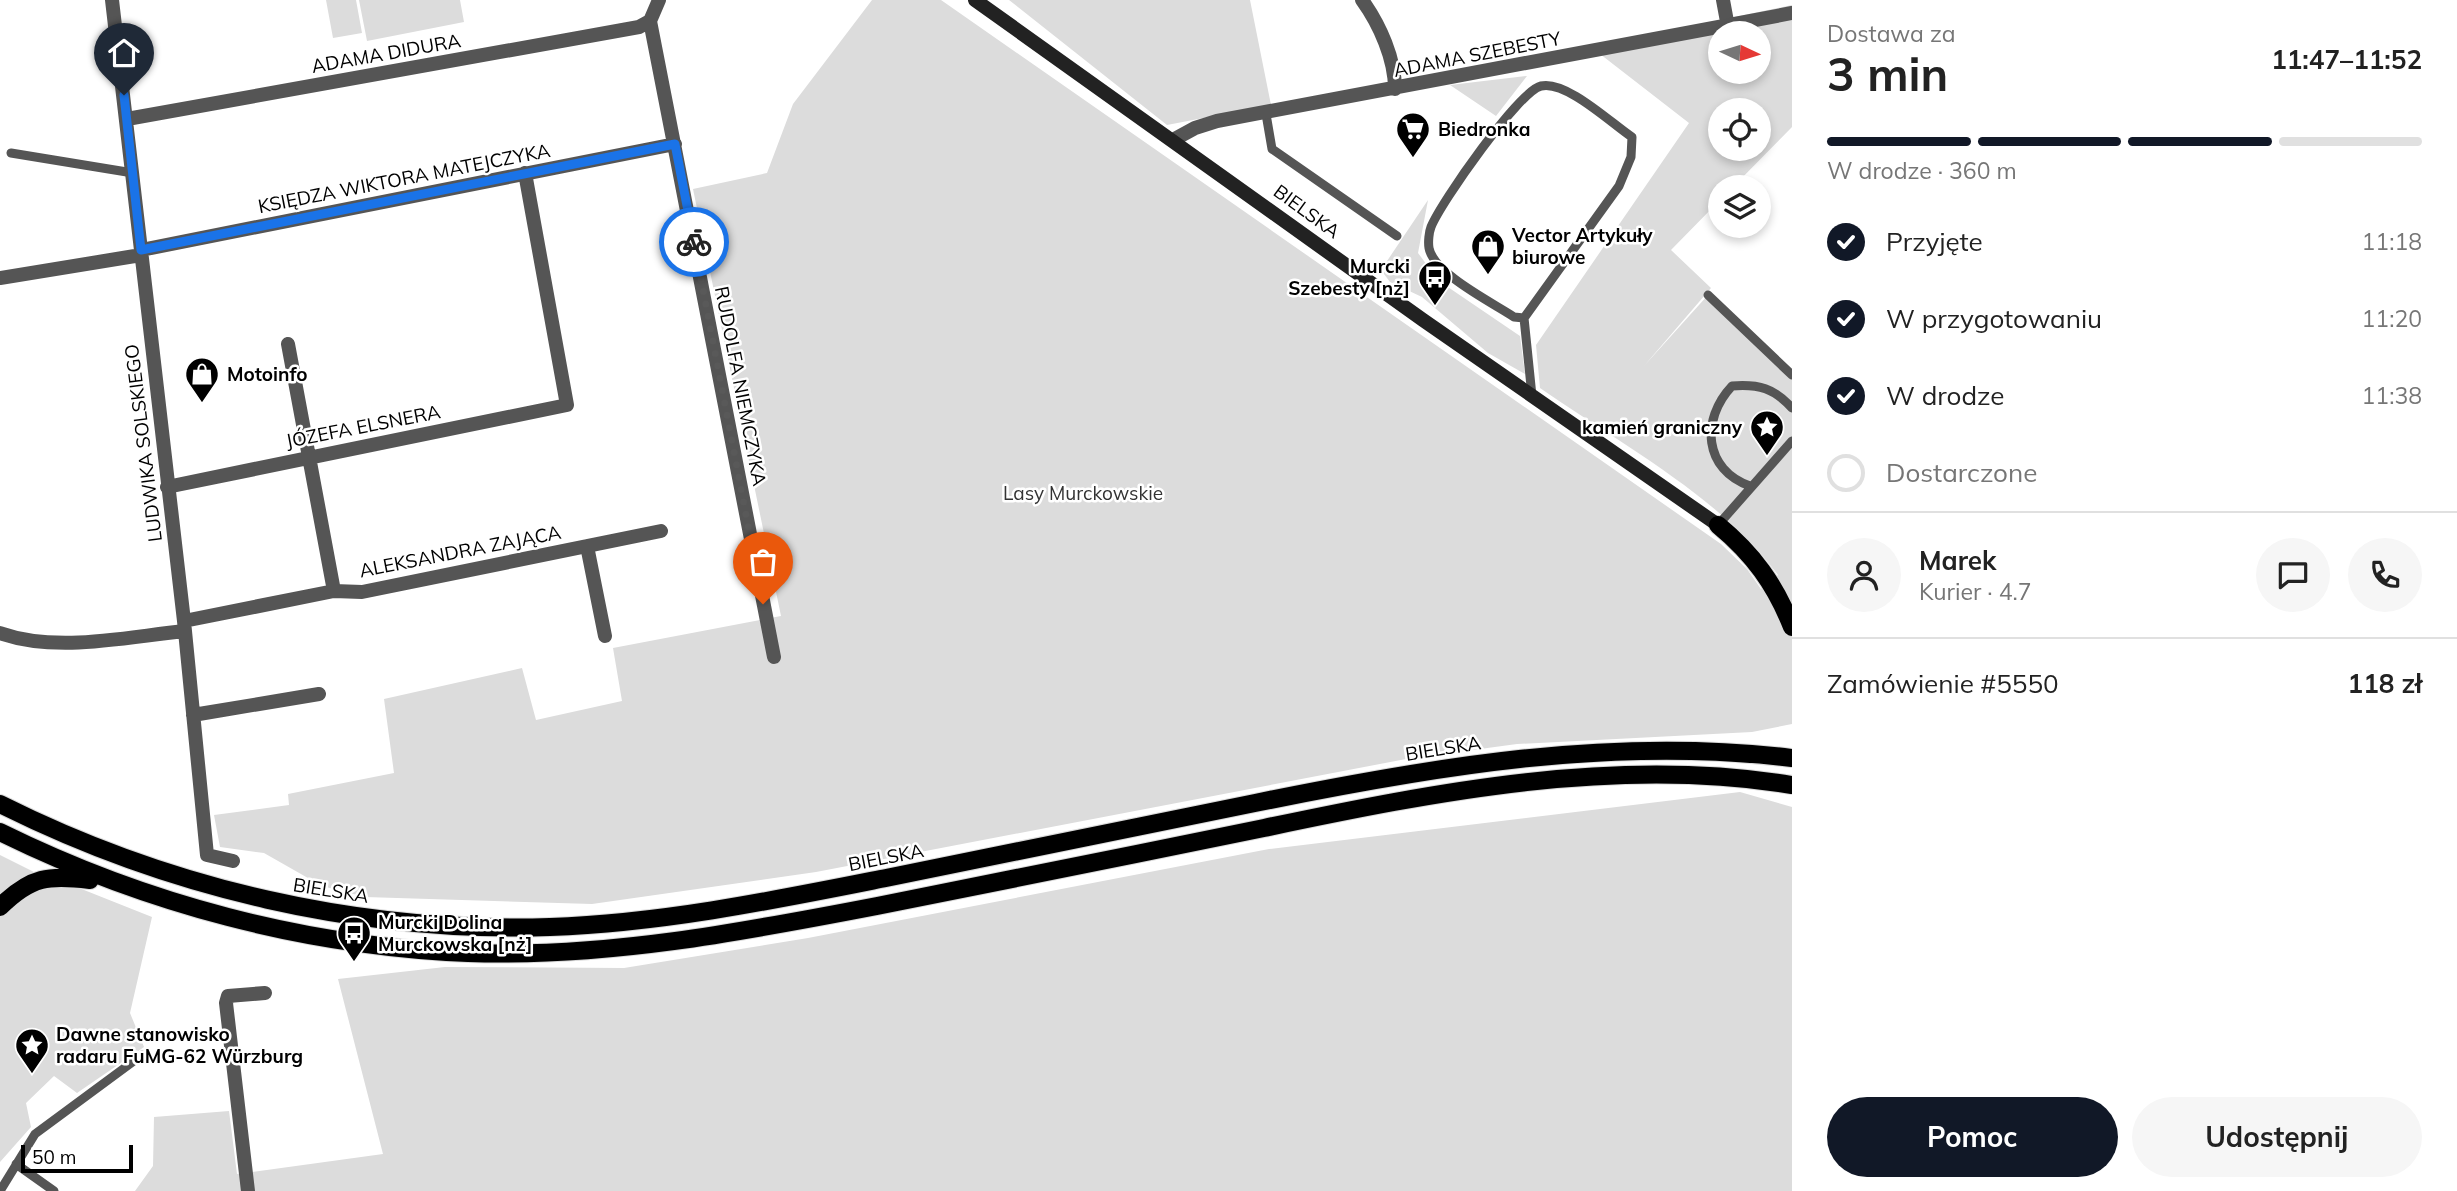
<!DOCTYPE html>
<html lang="pl">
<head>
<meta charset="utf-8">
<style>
	body { margin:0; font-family:Mulish,sans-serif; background:#f6f6f6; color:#222; height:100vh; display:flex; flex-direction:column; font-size:26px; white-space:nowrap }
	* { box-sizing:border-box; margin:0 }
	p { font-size:23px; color:#767676 }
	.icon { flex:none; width:38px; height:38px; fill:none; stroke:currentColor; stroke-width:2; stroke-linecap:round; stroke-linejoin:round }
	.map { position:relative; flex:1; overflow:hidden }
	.sheet { display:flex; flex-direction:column; background:#fff; width:665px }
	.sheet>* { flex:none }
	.needle { width:46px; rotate:94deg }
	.fabs { position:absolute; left:1708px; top:21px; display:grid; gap:14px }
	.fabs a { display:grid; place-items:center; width:63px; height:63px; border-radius:50%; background:#fff; box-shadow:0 4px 10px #0003; font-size:35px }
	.scale { position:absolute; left:21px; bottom:18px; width:112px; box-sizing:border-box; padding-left:7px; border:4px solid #000; border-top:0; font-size:19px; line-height:24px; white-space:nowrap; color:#000; -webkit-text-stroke:5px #fff; paint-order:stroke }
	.pin { position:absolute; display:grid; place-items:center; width:60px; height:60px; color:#fff; margin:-72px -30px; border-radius:50% 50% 50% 0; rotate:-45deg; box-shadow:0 0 7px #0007 }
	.pin .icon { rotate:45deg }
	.courier { position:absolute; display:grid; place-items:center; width:70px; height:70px; margin:-35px; border:5px solid #1a73e8; border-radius:50%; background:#fff; color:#222; box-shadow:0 2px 9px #0007 }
	.head em { font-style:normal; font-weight:700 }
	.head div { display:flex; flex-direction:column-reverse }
	.head { display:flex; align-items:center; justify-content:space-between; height:119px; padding:0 35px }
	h1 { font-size:46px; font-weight:700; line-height:52px }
	.bar { display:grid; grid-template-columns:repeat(4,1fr); gap:10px 7px; align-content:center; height:84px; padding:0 35px }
	.bar i { height:9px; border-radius:5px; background:#e0e0e0 }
	.bar .selected { background:#111827 }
	.bar p { grid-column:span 4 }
	.line { display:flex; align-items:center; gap:18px; padding:0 35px; border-top:2px solid #e0e0e0 }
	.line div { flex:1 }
	.round { display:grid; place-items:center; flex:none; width:74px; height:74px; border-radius:37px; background:#f6f6f6 }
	ol { padding:0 35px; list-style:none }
	li { display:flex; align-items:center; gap:21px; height:77px }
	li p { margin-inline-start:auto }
	li .icon { padding:7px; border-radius:50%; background:#111827; color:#fff; stroke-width:4 }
	li:last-child { color:#767676 }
	li i { width:38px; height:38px; border:4px solid #e0e0e0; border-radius:50% }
	.button { display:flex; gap:14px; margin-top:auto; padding:14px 35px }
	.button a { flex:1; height:80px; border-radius:42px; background:#111827; color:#fff; font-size:28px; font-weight:700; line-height:80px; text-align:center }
	.button a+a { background:#f6f6f6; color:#222 }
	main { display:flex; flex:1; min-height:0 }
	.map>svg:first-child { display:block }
	.green { fill:#dcdcdc; fill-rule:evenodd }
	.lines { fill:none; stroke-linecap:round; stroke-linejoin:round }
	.primary-casing { stroke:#dbdbdb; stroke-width:20 }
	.lane { stroke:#555; stroke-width:9 }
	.street { stroke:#555; stroke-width:14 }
	.secondary { stroke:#222; stroke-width:14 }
	.primary { stroke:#000; stroke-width:18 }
	.done { stroke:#595959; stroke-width:7; stroke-dasharray:0 12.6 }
	.route { stroke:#1a73e8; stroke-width:9 }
	.labels { text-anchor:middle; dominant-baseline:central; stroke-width:5; stroke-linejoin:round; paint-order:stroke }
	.street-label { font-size:19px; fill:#000; stroke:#fff }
	.poi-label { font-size:19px; font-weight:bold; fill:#000; stroke:#fff; text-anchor:start }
	.park-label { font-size:19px; fill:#333; stroke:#fff }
</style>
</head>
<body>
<main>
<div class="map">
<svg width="1792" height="1191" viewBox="0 0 1792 1191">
	<rect width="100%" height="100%" fill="#fff"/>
	<!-- green -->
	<path class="green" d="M 326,0 L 356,0 L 362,33 L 333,38 Z
		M 359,0 L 460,0 L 464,22 L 367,41 Z
		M 872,0 L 941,0 L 1721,544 L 1747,569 L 1761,589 L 1778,575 C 1720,496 1620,444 1540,388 L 1536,345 L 1689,123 L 1591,47 L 1792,5 L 1792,127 L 1733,187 L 1720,187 L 1720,200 L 1671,250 L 1711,288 L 1644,366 L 1708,295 L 1792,375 L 1792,724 L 1752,732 L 1517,744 L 1406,759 L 816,872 L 592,904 L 365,897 L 322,886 L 264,853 L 220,847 L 214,815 L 289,805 L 288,794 L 394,773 L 384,699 L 522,668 L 536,720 L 622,701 L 613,648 L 781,616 L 693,189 L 767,173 L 793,104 ZM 1720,33 L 1759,33 L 1759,72 L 1720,72 ZM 1720,110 L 1759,110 L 1759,149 L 1720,149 Z
		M 1009,0 L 1250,0 L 1271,105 L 1167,125 Z
		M 1527,76 L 1496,116 L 1450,85 Z
		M 1428,200 L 1418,253 L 1439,281 L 1520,336 L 1525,374 L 1488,353 L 1422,297 L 1390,282 L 1381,270 Z
		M 1740,792 L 1792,807 L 1792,1191 L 135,1191 L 153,1166 L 154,1117 L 229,1111 L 237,1174 L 383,1154 L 338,979 L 445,967 L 624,968 L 808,938 L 1269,849 Z
		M 0,855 L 34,872 L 0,894 Z
		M 74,886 L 152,917 L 130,1013 L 144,1047 L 77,1093 L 54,1076 L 26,1103 L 31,1127 L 0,1162 L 0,914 L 34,888 Z"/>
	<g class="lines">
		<!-- primary casing -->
		<g class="primary-casing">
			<path id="primary" d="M 1718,525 C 1753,554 1775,584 1792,627
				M 0,804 C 170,889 359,933 550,927 C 663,923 775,900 886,878 C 1009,854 1132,829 1255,803 C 1431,767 1611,736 1792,758
				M 0,832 C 146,904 305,946 468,953 C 606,958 742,932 877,906 C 1006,881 1135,854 1264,828 C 1435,792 1617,756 1792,785
				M 0,907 C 31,876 49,875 90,880"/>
		</g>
		<!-- lane -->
		<path class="lane" d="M 1266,114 L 1272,149 L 1397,236
			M 11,153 L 133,173
			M 1708,295 L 1792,375
			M 1524,318 L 1514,317 C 1493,303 1433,273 1429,248 C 1428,242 1429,232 1431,227 C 1441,202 1519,91 1541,86 C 1566,80 1611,123 1632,137 L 1631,157 L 1619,186 L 1524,318 L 1532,396
			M 1750,486 C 1704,470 1700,420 1732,386 C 1759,384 1774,388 1792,408
			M 1718,525 L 1792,441
			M 16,1164 L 54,1191
			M 0,1191 L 35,1134 L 142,1055"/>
		<!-- street -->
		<path class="street" d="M 112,0 L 184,621 L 207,855 L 233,861
			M 659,0 L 650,21 L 774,657
			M 1362,0 C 1380,25 1395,59 1395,89
			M 1723,0 L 1728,27
			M 127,119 L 639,27 L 650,21
			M 1173,140 L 1195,128 L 1217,121 L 1792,13
			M 141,250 L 675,144
			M 0,278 L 141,255
			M 288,344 L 334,591
			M 167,487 L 567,405 L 525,173
			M 587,546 L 605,636
			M 184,621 L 334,591 L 362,592 L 661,531
			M 0,633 C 57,653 125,637 185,631
			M 193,715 L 319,694
			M 248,1191 L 226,1003 L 228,996 L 265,993"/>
		<!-- secondary -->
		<path class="secondary" d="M 975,0 L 1423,320 L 1718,525"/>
		<!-- primary -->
		<use href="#primary" class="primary"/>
	</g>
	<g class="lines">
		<!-- done -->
		<path class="done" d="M 694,242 L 763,604"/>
		<!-- route -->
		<path class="route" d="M 124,95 L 141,250 L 675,144 L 694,242"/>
	</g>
	<!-- icons -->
	<defs>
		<g id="supermarket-pin" transform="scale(1.75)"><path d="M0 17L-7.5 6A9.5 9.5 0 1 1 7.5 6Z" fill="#000" stroke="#fff"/><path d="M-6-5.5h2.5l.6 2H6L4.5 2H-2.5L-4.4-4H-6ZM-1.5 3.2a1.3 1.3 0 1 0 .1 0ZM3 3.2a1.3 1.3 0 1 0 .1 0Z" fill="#fff"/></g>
		<g id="shop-pin" transform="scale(1.75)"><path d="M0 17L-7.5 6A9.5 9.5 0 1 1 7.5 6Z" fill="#000" stroke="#fff"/><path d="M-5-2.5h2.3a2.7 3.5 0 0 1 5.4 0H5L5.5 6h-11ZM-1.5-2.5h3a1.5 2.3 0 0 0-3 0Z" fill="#fff"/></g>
		<g id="bus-pin" transform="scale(1.75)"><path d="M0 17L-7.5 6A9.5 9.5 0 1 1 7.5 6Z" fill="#000" stroke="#fff"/><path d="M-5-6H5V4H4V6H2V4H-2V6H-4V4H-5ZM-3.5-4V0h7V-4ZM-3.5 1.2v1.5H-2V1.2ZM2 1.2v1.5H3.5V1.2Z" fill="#fff"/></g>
		<g id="sight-pin" transform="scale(1.75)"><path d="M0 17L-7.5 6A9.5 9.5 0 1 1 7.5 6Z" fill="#000" stroke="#fff"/><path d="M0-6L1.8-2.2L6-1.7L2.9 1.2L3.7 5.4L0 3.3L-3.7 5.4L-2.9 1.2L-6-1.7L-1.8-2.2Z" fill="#fff"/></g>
	</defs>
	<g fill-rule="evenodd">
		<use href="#supermarket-pin" x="1413" y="129"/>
		<use href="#shop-pin" x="1488" y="246"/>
		<use href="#bus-pin" x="1435" y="277"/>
		<use href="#shop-pin" x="202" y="374"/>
		<use href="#sight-pin" x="1767" y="427"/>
		<use href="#bus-pin" x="354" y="933"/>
		<use href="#sight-pin" x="32" y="1045"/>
	</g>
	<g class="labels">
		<!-- street labels -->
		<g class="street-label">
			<text transform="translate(386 53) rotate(-10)">ADAMA DIDURA</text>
			<text transform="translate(1477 54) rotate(-11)">ADAMA SZEBESTY</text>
			<text transform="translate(404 178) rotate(-11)">KSIĘDZA WIKTORA MATEJCZYKA</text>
			<text transform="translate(1307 211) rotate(36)">BIELSKA</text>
			<text transform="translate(741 386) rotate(79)">RUDOLFA NIEMCZYKA</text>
			<text transform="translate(363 426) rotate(-11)">JÓZEFA ELSNERA</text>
			<text transform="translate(143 443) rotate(-97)">LUDWIKA SOLSKIEGO</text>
			<text transform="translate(460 551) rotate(-11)">ALEKSANDRA ZAJĄCA</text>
			<text transform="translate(1443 748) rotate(-9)">BIELSKA</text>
			<text transform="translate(886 857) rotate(-11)">BIELSKA</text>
			<text transform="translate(331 890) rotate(9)">BIELSKA</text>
		</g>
		<!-- poi labels -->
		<g class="poi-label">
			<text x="1438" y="129">Biedronka</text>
			<text x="1512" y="235">Vector Artykuły<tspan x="1512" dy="22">biurowe</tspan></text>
			<text x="1410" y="266" text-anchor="end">Murcki<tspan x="1410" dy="22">Szebesty [nż]</tspan></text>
			<text x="227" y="374">Motoinfo</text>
			<text x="1742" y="427" text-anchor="end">kamień graniczny</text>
			<text x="378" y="922">Murcki Dolina<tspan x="378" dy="22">Murckowska [nż]</tspan></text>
			<text x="56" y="1034">Dawne stanowisko<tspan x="56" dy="22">radaru FuMG-62 Würzburg</tspan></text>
		</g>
		<!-- park labels -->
		<g class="park-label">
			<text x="1083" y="493">Lasy Murckowskie</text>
		</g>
	</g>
</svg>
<div class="fabs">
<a><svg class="needle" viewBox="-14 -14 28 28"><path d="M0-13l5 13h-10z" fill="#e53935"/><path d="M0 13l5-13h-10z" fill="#767676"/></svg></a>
<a><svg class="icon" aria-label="locate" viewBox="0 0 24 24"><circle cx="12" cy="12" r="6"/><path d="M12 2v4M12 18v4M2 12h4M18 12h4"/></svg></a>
<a><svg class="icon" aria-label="layers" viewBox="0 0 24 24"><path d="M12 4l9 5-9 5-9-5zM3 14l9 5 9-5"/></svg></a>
</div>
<div class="scale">50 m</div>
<div class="pin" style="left:763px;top:604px;background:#ea580c"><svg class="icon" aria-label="bag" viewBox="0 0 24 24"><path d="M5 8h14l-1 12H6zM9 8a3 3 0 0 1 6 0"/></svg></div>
<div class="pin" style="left:124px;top:95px;background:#1f2937"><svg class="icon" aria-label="home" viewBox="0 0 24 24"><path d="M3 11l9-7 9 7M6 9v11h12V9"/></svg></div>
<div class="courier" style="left:694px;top:242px"><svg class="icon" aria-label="bike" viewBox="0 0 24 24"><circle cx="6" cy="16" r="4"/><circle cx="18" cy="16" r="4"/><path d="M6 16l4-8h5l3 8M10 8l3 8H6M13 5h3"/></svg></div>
</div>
<section class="sheet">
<div class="head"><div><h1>3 min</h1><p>Dostawa za</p></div><em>11:47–11:52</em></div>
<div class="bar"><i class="selected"></i><i class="selected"></i><i class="selected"></i><i></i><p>W drodze · 360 m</p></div>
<ol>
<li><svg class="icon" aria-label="check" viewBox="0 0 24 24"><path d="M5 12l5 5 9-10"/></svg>Przyjęte<p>11:18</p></li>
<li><svg class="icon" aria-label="check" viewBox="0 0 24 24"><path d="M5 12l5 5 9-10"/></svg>W przygotowaniu<p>11:20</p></li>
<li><svg class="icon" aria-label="check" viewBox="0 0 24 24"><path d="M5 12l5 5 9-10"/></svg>W drodze<p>11:38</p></li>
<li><i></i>Dostarczone</li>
</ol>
<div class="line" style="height:126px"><a class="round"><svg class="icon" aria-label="person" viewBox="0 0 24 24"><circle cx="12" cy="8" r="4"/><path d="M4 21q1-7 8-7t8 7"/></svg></a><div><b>Marek</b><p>Kurier · 4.7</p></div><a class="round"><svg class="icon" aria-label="chat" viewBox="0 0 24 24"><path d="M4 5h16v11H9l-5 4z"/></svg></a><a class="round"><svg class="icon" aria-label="phone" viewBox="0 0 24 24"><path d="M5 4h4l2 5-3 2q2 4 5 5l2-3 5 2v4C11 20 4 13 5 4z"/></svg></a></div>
<div class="line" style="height:91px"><div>Zamówienie #5550</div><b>118 zł</b></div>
<div class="button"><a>Pomoc</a><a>Udostępnij</a></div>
</section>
</main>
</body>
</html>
